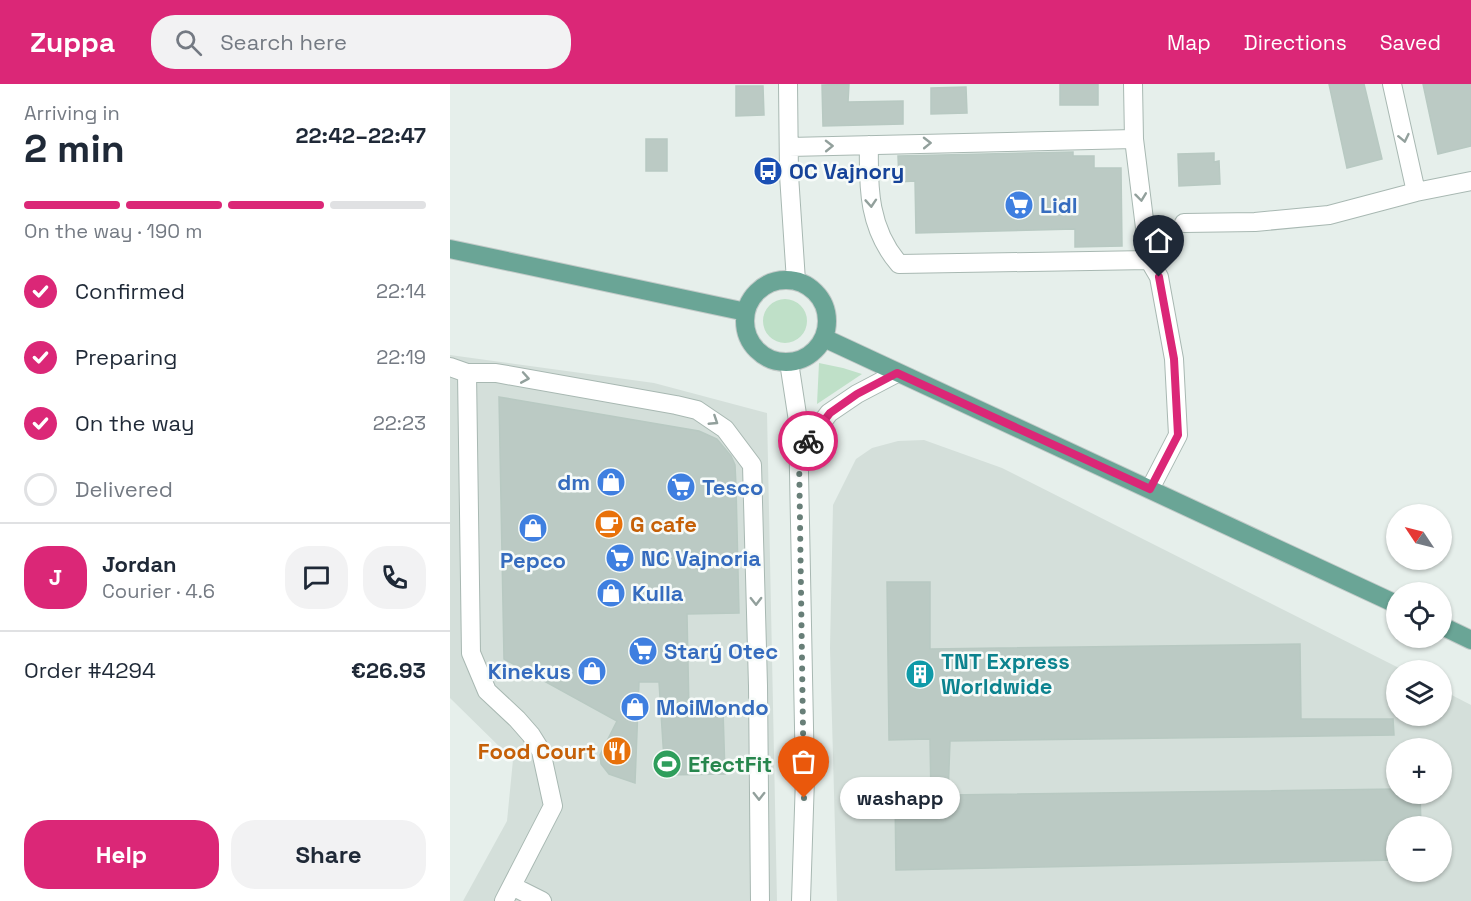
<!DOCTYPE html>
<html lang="en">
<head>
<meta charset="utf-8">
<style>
	body { margin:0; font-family:"Space Grotesk",sans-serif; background:#f2f2f3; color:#1f2937; height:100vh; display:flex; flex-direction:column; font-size:22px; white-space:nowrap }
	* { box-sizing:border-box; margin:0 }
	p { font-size:20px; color:#747a83 }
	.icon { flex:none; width:33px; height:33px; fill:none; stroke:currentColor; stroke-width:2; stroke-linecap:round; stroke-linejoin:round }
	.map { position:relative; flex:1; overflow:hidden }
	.side { display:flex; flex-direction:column; background:#fff; width:450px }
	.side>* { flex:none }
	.needle { width:39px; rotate:305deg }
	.buttons { position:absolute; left:936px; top:420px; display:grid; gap:12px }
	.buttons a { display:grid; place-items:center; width:66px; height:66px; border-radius:50%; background:#fff; box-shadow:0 2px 4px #0004; font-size:30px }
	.pin { position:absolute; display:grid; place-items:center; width:51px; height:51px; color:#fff; margin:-62px -26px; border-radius:50% 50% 50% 0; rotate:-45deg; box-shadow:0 0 6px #0007 }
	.pin .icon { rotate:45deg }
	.courier { position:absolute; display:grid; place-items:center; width:60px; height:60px; margin:-30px; border:4px solid #db2777; border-radius:50%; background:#fff; color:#222; box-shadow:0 2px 8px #0007 }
	.bubble { position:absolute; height:42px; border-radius:21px; background:#fff; box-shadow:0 2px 4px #0004; font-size:20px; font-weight:700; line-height:42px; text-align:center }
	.summary em { font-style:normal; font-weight:700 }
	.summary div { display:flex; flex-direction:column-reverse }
	.summary { display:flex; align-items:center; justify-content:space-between; height:102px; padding:0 24px }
	h1 { font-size:39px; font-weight:700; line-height:45px }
	.bar { display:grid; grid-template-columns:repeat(4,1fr); gap:9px 6px; align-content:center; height:72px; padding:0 24px }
	.bar i { height:8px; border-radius:4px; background:#e0e1e3 }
	.bar .active { background:#db2777 }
	.bar p { grid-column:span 4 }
	.line { display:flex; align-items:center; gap:15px; padding:0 24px; border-top:2px solid #e0e1e3 }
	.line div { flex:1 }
	.round { display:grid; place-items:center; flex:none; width:63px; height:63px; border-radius:24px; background:#f2f2f3 }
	ol { padding:0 24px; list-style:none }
	li { display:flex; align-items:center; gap:18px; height:66px }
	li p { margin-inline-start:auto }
	li .icon { padding:6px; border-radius:50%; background:#db2777; color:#fff; stroke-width:4 }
	li:last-child { color:#747a83 }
	li i { width:33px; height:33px; border:3px solid #e0e1e3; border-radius:50% }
	.action { display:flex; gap:12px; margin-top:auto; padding:12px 24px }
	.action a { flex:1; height:69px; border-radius:24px; background:#db2777; color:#fff; font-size:24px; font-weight:700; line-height:69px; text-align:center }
	.action a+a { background:#f2f2f3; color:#1f2937 }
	header { display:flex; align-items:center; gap:36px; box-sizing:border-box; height:84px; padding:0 30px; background:#db2777; color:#fff }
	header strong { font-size:28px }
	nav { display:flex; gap:33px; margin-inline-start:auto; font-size:21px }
	.search { width:420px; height:54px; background:#f2f2f3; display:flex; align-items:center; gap:15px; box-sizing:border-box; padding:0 21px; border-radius:24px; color:#747a83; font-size:22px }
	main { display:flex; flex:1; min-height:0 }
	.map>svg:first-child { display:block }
	.built { fill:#d4dfda; fill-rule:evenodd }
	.green { fill:#bfe0c8 }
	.building { fill:#bbcac4; stroke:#b8c9c2; stroke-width:1.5 }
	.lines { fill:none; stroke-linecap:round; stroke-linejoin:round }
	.minor-casing { stroke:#a8b8b2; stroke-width:20 }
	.major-casing { stroke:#c2cac8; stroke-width:20 }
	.minor { stroke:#fff; stroke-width:18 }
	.major { stroke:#6aa596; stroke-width:18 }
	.oneway { stroke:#92a09c }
	.done { stroke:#687f78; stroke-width:6; stroke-dasharray:0 10.8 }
	.route { stroke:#db2777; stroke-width:8 }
	.labels { text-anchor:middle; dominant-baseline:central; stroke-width:5; stroke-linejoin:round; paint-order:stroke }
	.transit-label { font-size:22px; font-weight:bold; fill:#164399; stroke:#f7fbf9; text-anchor:start }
	.shop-label { font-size:22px; font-weight:bold; fill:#366cbe; stroke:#f7fbf9; text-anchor:start }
	.food-label { font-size:22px; font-weight:bold; fill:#c56008; stroke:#f7fbf9; text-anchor:start }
	.culture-label { font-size:22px; font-weight:bold; fill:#0d838f; stroke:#f7fbf9; text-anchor:start }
	.leisure-label { font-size:22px; font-weight:bold; fill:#27864d; stroke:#f7fbf9; text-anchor:start }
</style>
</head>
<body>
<header>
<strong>Zuppa</strong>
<div class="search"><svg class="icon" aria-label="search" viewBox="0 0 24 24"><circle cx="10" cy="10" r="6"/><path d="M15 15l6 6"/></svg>Search here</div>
<nav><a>Map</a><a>Directions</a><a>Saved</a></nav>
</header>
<main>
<section class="side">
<div class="summary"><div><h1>2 min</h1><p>Arriving in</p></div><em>22:42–22:47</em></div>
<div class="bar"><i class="active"></i><i class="active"></i><i class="active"></i><i></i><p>On the way · 190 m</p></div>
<ol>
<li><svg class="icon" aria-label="check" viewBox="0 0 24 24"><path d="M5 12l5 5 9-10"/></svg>Confirmed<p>22:14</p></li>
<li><svg class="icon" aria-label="check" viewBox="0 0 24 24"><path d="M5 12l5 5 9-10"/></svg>Preparing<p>22:19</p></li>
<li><svg class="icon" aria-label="check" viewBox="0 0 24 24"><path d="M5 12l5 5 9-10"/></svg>On the way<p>22:23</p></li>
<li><i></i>Delivered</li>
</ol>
<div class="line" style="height:108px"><b class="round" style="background:#db2777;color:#fff">J</b><div><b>Jordan</b><p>Courier · 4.6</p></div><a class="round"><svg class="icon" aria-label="chat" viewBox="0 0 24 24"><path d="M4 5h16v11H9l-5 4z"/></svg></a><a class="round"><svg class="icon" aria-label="phone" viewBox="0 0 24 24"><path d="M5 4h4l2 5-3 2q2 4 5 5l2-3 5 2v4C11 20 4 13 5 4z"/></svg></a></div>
<div class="line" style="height:78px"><div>Order #4294</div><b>€26.93</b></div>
<div class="action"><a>Help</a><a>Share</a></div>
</section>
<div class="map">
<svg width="1021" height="817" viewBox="0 0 1021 817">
	<rect width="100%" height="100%" fill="#e6efeb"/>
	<!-- built -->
	<path class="built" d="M 0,271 L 204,299 L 317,329 L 327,817 L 13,817 L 57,737 L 63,676 L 0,614 Z
		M 474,356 L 552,384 L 953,586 L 946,586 L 946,632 L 992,632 L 992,606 L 1021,621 L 1021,817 L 387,817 L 380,564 L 383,421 L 406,375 L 422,364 L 448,357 ZM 946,664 L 992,664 L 992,710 L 946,710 ZM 946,742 L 992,742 L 992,788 L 946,788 Z"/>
	<!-- green -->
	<path class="green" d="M313 237a22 22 0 1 1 44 0a22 22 0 1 1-44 0Z
		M 369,279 L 393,284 L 412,290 L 367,320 Z"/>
	<!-- building -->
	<path class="building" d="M 399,0 L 398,18 L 453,17 L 453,40 L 373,42 L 372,1 Z
		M 610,0 L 648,0 L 648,21 L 610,21 Z
		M 879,0 L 914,0 L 932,75 L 897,84 Z
		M 973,0 L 1021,0 L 1021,62 L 988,70 Z
		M 286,2 L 313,2 L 314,31 L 286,32 Z
		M 516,3 L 517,29 L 481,30 L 481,4 Z
		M 196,55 L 217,55 L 217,87 L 196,87 Z
		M 623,68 L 623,72 L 644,72 L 644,84 L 671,84 L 672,162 L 625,163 L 625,145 L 466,149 L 465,97 L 449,98 L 448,72 Z
		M 764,69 L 764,78 L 769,77 L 770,100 L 729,102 L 728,70 Z
		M 49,313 L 249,347 L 267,355 L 281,372 L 285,381 L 286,402 L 289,529 L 237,530 L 239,627 L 273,626 L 275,690 L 215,691 L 209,598 L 189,598 L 185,699 L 159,690 L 151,680 L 150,671 L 167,637 L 54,575 Z
		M 437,498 L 480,498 L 480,565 L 850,560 L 851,635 L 943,635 L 944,651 L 500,657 L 498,711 L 946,705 L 946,710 L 970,710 L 971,742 L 946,742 L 946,776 L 446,786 L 445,712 L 481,712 L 480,655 L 439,656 Z"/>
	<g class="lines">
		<!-- minor casing -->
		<g class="minor-casing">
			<path id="minor" d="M 338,0 L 339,91 L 346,197
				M 683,0 L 684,55 L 699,176
				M 942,0 L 966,108
				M 419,61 C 418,105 419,145 449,180 L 699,176 L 709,193 L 724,275 L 728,351 L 700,405
				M 339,63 L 684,55
				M 734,139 L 805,138 L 879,131 L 966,108 L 1021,97
				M 339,278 L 348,337 L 355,694 L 351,817
				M 0,283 L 17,289 L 46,289 L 226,321 L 247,326 L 275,345 L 302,381 L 308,602 L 310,817
				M 17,289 L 21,569 L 37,607 L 67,635 L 81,651 L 91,667 L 103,722 L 54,817
				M 349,369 L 379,329 L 407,310 L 447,289
				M 62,802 L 92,817"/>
		</g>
		<!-- major casing -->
		<g class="major-casing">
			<path id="major" d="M 0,165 L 296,228
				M295 237a41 41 0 1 1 82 0a41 41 0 1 1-82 0Z
				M 374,254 L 946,520
				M 992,542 L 1021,556"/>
		</g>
		<!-- minor -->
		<use href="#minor" class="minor"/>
		<!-- major -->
		<use href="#major" class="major"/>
	</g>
	<!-- one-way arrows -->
	<defs><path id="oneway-chevron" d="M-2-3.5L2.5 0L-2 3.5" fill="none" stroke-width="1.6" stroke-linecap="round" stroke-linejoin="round" transform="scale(1.5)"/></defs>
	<g class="oneway">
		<use href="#oneway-chevron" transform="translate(954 54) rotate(78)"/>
		<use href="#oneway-chevron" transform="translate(477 59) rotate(-1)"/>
		<use href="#oneway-chevron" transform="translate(379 62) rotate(-1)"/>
		<use href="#oneway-chevron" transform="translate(691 113) rotate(83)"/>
		<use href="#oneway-chevron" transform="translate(421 119) rotate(86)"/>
		<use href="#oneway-chevron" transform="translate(75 294) rotate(10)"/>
		<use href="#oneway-chevron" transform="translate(264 337) rotate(33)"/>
		<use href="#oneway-chevron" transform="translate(306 517) rotate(89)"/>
		<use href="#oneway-chevron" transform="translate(309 712) rotate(90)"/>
	</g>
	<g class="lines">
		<!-- done -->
		<path class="done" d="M 354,714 L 349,369 L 358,357"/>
		<!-- route -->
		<path class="route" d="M 358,357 L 380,329 L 407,310 L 447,289 L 700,405 L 728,351 L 724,275 L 709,193"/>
	</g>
	<!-- icons -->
	<defs>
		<g id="bus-disc" transform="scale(1.5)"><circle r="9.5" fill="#1a4fb4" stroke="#f7fbf9"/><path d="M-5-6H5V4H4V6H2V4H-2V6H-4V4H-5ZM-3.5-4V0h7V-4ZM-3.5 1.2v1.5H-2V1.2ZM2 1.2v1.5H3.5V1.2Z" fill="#fff"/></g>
		<g id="supermarket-disc" transform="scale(1.5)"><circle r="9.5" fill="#3f7fe0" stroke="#f7fbf9"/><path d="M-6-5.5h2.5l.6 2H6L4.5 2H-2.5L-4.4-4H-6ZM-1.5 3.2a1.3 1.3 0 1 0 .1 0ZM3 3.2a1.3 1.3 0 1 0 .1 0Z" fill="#fff"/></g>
		<g id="shop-disc" transform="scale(1.5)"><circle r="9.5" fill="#3f7fe0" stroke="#f7fbf9"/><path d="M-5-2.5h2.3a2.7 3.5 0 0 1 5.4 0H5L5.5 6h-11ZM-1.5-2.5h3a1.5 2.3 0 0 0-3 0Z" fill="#fff"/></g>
		<g id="cafe-disc" transform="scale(1.5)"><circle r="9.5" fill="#e8710a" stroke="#f7fbf9"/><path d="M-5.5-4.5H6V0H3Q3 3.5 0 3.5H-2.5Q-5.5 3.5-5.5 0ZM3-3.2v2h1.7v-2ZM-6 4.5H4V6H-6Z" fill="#fff"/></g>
		<g id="building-disc" transform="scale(1.5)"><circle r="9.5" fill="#0f9aa8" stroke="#f7fbf9"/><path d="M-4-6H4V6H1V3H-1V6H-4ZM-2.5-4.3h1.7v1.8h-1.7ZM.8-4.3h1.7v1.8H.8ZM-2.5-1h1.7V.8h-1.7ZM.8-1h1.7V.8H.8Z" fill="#fff"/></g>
		<g id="restaurant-disc" transform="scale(1.5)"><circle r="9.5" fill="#e8710a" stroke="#f7fbf9"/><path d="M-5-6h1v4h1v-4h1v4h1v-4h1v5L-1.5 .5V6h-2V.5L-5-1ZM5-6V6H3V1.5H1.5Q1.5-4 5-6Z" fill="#fff"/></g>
		<g id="stadium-disc" transform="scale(1.5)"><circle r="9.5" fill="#2e9e5b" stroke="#f7fbf9"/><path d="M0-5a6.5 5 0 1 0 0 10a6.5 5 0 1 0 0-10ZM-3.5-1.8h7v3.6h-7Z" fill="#fff"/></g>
	</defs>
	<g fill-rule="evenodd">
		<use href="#bus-disc" x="318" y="87"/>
		<use href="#supermarket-disc" x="569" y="121"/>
		<use href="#shop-disc" x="161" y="398"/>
		<use href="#supermarket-disc" x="231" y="403"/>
		<use href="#cafe-disc" x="159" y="440"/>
		<use href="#shop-disc" x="83" y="444"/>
		<use href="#supermarket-disc" x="170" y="474"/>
		<use href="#shop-disc" x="161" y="509"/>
		<use href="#supermarket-disc" x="193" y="567"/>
		<use href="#shop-disc" x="142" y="587"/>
		<use href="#building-disc" x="470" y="590"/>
		<use href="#shop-disc" x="185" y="623"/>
		<use href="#restaurant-disc" x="167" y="667"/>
		<use href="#stadium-disc" x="217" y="680"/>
	</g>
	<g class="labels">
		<!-- transit labels -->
		<g class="transit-label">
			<text x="339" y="87">OC Vajnory</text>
		</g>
		<!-- shop labels -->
		<g class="shop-label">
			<text x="590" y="121">Lidl</text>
			<text x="140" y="398" text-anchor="end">dm</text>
			<text x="252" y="403">Tesco</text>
			<text x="191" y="474">NC Vajnoria</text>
			<text x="83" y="476" text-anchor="middle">Pepco</text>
			<text x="182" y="509">Kulla</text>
			<text x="214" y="567">Starý Otec</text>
			<text x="121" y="587" text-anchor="end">Kinekus</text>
			<text x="206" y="623">MoiMondo</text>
		</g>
		<!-- food labels -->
		<g class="food-label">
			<text x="180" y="440">G cafe</text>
			<text x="146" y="667" text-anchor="end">Food Court</text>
		</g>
		<!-- culture labels -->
		<g class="culture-label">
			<text x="491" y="577">TNT Express<tspan x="491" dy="25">Worldwide</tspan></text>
		</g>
		<!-- leisure labels -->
		<g class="leisure-label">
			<text x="238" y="680">EfectFit</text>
		</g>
	</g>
</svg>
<div class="buttons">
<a><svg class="needle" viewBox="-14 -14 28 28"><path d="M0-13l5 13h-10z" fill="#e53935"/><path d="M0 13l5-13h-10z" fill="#747a83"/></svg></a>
<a><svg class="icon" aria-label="locate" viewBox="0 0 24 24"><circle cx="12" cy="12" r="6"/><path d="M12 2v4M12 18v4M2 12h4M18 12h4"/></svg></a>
<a><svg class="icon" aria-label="layers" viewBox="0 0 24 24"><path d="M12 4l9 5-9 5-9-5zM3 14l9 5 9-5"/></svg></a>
<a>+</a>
<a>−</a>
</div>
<div class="pin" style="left:354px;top:714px;background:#ea580c"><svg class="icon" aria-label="bag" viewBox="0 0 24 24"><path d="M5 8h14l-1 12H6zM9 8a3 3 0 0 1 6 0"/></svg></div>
<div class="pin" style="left:709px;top:193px;background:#1f2937"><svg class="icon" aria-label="home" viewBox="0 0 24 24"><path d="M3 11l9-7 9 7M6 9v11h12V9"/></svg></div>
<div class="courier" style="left:358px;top:357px"><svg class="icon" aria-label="bike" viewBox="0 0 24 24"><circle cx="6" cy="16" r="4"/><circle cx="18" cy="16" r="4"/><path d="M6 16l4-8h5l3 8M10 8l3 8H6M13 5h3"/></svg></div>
<div class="bubble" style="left:390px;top:693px;width:120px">washapp</div>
</div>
</main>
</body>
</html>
